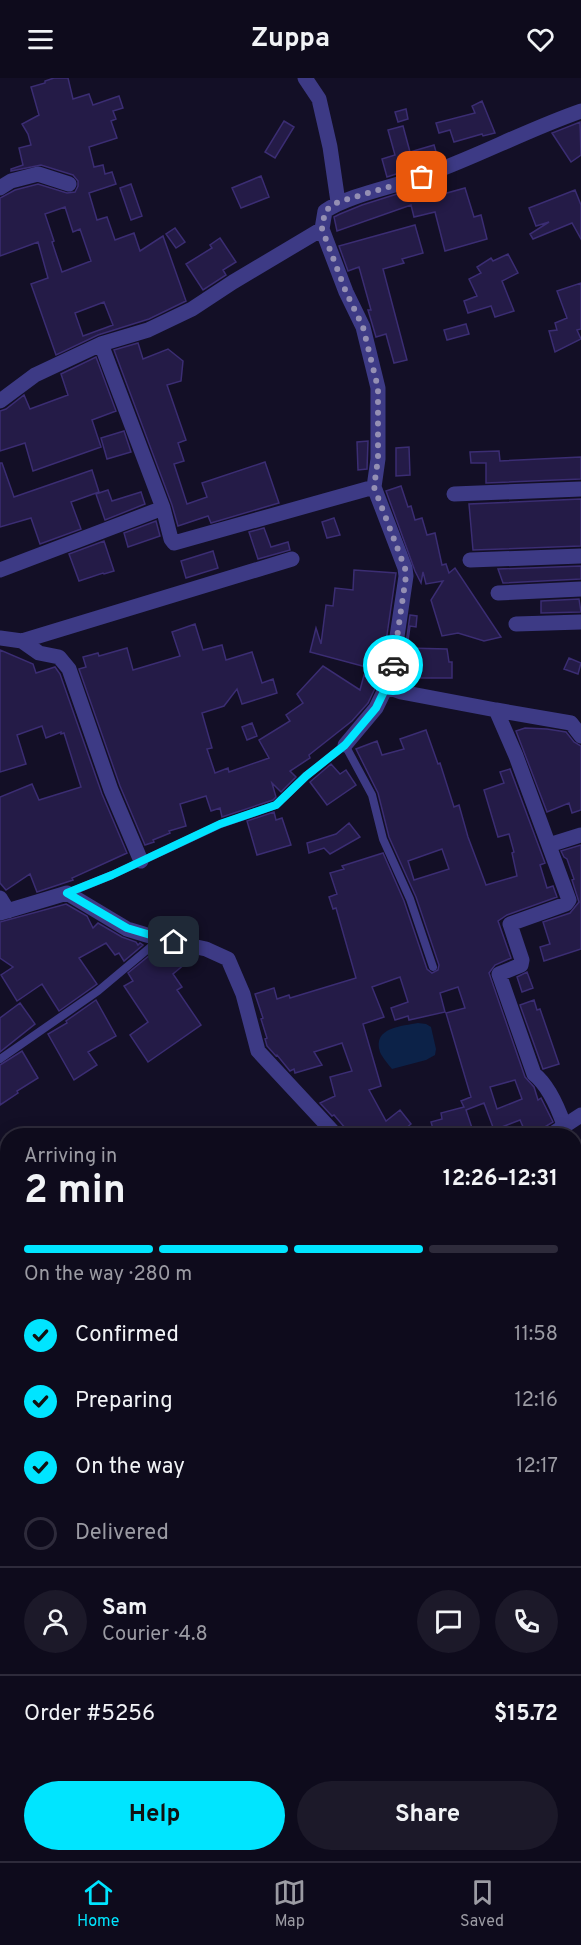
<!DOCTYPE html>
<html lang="en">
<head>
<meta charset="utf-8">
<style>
	body { margin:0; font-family:Overpass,sans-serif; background:#1c1929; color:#f1f3f6; height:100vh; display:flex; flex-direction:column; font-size:22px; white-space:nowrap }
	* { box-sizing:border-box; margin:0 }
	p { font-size:20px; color:#9b9ba3 }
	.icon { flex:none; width:33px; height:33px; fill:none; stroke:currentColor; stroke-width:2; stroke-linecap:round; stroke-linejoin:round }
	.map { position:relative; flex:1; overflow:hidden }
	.sheet { position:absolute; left:0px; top:1050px; width:582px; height:734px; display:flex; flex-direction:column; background:#0e0b1c; border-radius:24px 24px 0 0; box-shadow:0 3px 15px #0003,0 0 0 2px #2e2b3b }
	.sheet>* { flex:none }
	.pin { position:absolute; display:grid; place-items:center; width:51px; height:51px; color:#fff; margin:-26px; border-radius:12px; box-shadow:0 3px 9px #0006 }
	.courier { position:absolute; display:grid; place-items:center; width:60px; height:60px; margin:-30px; border:4px solid #00e5ff; border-radius:50%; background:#fff; color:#222; box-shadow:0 2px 8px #0007 }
	.head em { font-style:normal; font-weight:700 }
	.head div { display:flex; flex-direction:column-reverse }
	.head { display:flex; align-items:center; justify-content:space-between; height:102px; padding:0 24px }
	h1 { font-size:39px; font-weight:700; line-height:45px }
	.bar { display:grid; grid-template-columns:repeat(4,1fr); gap:9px 6px; align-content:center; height:72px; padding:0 24px }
	.bar i { height:8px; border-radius:4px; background:#2e2b3b }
	.bar .current { background:#00e5ff }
	.bar p { grid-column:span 4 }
	.line { display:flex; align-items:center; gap:15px; padding:0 24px; border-top:2px solid #2e2b3b }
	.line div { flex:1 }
	.round { display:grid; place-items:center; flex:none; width:63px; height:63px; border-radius:32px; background:#1c1929 }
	ol { padding:0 24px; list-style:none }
	li { display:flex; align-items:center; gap:18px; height:66px }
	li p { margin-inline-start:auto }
	li .icon { padding:6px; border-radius:50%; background:#00e5ff; color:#111; stroke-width:4 }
	li:last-child { color:#9b9ba3 }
	li i { width:33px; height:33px; border:3px solid #2e2b3b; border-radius:50% }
	.action { display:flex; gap:12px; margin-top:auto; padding:12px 24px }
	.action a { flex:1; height:69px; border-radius:36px; background:#00e5ff; color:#111; font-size:24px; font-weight:700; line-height:69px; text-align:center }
	.action a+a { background:#1c1929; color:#f1f3f6 }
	header { display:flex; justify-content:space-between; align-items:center; height:78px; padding:0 24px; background:#0e0b1c; font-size:27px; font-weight:700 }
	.menu { display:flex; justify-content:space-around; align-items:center; height:84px; border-top:2px solid #2e2b3b; background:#0e0b1c; font-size:16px; color:#9b9ba3 }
	.menu a { display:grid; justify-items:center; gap:3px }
	.menu .current { color:#00e5ff }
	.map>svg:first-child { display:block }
	.water { fill:#0c2248 }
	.building { fill:#241b47; stroke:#3b2d73; stroke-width:1.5; fill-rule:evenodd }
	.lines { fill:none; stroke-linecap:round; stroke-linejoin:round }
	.service { stroke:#3d3a85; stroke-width:8 }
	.minor { stroke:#3d3a85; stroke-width:15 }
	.primary { stroke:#c25bff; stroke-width:15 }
	.done { stroke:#948fb3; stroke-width:6; stroke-dasharray:0 10.8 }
	.route { stroke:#00e5ff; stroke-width:8 }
</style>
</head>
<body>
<header><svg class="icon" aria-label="menu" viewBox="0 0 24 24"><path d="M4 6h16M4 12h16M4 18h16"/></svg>Zuppa<svg class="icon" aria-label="heart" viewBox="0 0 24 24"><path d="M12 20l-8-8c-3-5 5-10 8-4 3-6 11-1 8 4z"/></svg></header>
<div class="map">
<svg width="581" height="1783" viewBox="0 0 581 1783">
	<rect width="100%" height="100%" fill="#130f26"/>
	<!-- water -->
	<path class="water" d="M 418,945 L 426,946 L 431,949 L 436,971 L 435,977 L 426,982 L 392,991 C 388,986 382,979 380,974 C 372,949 403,948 418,945 Z"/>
	<!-- building -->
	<path class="building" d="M 54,0 L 68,0 L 73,21 L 89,16 L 93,27 L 119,18 L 123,30 L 113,33 L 116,41 L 111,43 L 117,60 L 89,69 L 94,89 L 103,87 L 105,96 L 112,94 L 116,106 L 89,115 L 97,142 L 107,139 L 115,162 L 134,155 L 140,173 L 163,158 L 186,223 L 149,241 L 98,257 L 56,277 L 31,206 L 48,200 L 38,164 L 0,178 L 0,120 L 15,112 L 38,106 L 67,115 L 75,114 L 78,108 L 78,103 L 73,97 L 41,87 L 11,93 L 11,91 L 23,87 L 19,70 L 31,67 L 28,56 L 22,46 L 39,37 L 31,9 L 45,5 L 45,3 ZM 65,129 L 73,154 L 80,151 L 91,183 L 62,194 L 52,164 L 54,163 L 45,136 ZM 104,224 L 113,247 L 83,258 L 75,235 Z
		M 482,23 L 495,55 L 483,58 L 482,56 L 454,64 L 450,52 L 439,55 L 436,45 L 475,35 L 472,28 Z
		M 406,31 L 408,41 L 398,44 L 395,34 Z
		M 284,43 L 294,49 L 275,80 L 265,74 Z
		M 580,44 L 581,77 L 571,84 L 552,55 Z
		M 403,48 L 410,74 L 434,67 L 437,77 L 425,80 L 427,86 L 387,99 L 382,81 L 395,77 L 388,52 Z
		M 261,98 L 269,119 L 241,130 L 232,110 Z
		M 432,105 L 436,118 L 465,110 L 474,139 L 481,137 L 487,161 L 445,173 L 435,134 L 414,139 L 411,127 L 337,153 L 334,139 L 340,136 L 362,127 Z
		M 131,106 L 142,138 L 131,142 L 120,110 Z
		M 575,112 L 581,127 L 581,161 L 572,145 L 533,161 L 530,156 L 549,144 L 536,148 L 529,130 Z
		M 415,147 L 423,175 L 402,181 L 404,185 L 383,191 L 407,282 L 394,285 L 386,256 L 376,259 L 368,232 L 371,232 L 359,189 L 348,193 L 339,168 Z
		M 175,150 L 185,164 L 176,170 L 166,156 Z
		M 220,160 L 236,184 L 223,192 L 226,197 L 203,212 L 186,186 L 212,170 L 210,167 Z
		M 508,176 L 518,195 L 502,203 L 514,233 L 495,239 L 491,228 L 468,235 L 464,223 L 477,218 L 469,201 L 481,195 L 477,189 L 491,180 L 493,183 Z
		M 581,205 L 581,251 L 577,252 L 581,261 L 555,274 L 549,253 L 557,252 L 555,245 L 567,240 L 557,213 Z
		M 466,246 L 469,256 L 447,262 L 444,252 Z
		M 138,265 L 143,281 L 168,271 L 183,283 L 181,303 L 167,307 L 186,362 L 178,365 L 184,383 L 174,386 L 187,426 L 207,419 L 202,405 L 265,384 L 279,425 L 211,445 L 208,438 L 178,448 L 172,427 L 114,272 Z
		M 96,279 L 116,333 L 92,342 L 101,369 L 33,393 L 25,365 L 0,373 L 0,333 L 6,331 L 24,317 L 30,331 L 68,317 L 61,296 Z
		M 124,353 L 131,374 L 107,381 L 101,360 Z
		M 368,363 L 367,391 L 358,392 L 357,364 Z
		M 409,369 L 410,397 L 396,398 L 396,370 Z
		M 499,373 L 500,383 L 581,379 L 581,401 L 486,405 L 486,385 L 471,385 L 470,374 Z
		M 0,385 L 2,385 L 14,419 L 92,392 L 99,414 L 71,424 L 81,451 L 40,466 L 31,440 L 0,449 Z
		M 401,408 L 408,429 L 411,428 L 415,442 L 422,440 L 427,457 L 435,455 L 442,487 L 446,486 L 449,495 L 455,490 L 501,559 L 484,563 L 458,555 L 442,558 L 431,522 L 443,503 L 426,506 L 423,494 L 421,505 L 415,493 L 386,413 Z
		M 108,412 L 112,423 L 141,414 L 145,426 L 105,442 L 96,416 Z
		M 581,421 L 581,468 L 473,472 L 469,426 Z
		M 334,440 L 340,457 L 327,460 L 322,444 Z
		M 156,443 L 160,458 L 128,469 L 124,455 Z
		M 264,450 L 271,469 L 288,464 L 290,472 L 258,481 L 249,454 Z
		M 104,463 L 114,493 L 104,496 L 103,495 L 79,503 L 69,476 Z
		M 213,473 L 218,490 L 186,500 L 181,483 Z
		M 581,488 L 581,501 L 503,505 L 498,491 Z
		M 354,492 L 396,495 L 382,591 L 366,589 L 310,574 L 316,550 L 321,566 L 326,527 L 333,528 L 335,510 L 353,512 Z
		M 579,521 L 581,534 L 541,535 L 541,523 Z
		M 410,537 L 417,538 L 416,549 L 410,548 L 407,570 L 447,571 L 449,584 L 452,584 L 452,600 L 411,600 L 411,595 L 402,594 Z
		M 195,546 L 203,572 L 222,567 L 226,582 L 252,574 L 262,605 L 273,601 L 277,615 L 242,626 L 237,611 L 224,628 L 202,635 L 212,670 L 207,671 L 215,695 L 228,690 L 229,694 L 269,680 L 259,662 L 290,643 L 286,637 L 303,625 L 297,616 L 323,588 L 360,612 L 364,597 L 378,604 L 368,625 L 352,643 L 309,677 L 310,680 L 290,693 L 296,699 L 281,714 L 272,705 L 276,719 L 273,722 L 222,739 L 220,730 L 211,733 L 206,718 L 180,726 L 186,748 L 169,753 L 170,755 L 153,762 L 154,764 L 145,767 L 120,708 L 79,591 L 86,589 L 83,579 L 98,575 L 99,578 L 127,570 L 133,592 L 180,578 L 172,554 Z
		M 0,572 L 33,586 L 36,595 L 55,589 L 60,596 L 102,716 L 127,775 L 72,800 L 73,802 L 37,814 L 30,796 L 6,812 L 0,805 L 0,719 L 32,706 L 39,722 L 81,709 L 64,655 L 61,656 L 61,654 L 46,660 L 42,648 L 17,657 L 26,686 L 0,694 Z
		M 569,580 L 581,585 L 578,596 L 564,591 Z
		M 252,645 L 257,658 L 247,662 L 242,649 Z
		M 525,650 L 547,651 L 566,654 L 574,664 L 581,668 L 581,732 L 572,735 L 569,725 L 547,734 L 516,653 Z
		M 426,652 L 438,686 L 440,685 L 454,729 L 459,727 L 468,759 L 486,807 L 517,798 L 512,775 L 514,774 L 509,756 L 498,759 L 484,712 L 504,705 L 500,694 L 510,691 L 545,785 L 540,787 L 547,810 L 553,808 L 557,819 L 507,837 L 498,843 L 511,880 L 495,887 L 489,895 L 525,999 L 534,1009 L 538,1022 L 541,1020 L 553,1044 L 543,1050 L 539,1058 L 527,1058 L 520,1042 L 494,1052 L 484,1025 L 466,1032 L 473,1053 L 458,1058 L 435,1058 L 431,1044 L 442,1041 L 441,1035 L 464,1029 L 461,1023 L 471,1019 L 446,935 L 465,930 L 458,909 L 440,915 L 445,934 L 409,942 L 408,938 L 395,942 L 391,930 L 408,924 L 400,899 L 372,909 L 384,939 L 363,946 L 381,1008 L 369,1012 L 386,1043 L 400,1032 L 411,1046 L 399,1056 L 396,1051 L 386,1058 L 352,1058 L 334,1037 L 332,1038 L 320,1025 L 335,1018 L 330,999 L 352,993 L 342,965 L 314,974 L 322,987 L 295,995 L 294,991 L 290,993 L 277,977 L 276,978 L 267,968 L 265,961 L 267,960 L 261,941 L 263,940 L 255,916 L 274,910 L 277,921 L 289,917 L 290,920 L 356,900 L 336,830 L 333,831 L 329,819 L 337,816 L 330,795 L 344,791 L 342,788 L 383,775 L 404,823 L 427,891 L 432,895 L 438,892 L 439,887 L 416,819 L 389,759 L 378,715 L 356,671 L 377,663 L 382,677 L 404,671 L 400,661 ZM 442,771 L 449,791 L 414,802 L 408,783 ZM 515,1002 L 522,1021 L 497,1031 L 490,1009 Z
		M 331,686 L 340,696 L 346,692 L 356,707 L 327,727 L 310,704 Z
		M 274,734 L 276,742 L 282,740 L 291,767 L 257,777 L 247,743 Z
		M 349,745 L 360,759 L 330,776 L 324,770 L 309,775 L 307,765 L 336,756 Z
		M 581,767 L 581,871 L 544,883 L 540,869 L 550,866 L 543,844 L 570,835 L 579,824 L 572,802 L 574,801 L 567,781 L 564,779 L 561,773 Z
		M 66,826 L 87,838 L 93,850 L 98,845 L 122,859 L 136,864 L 138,867 L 140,865 L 143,867 L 124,883 L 119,875 L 115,877 L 106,865 L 79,880 L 97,906 L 59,933 L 42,906 L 17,923 L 1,897 L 13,889 L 0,880 L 0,844 Z
		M 171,873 L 176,874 L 185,886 L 173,896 L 182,909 L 177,912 L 201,947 L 148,984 L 130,957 L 148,944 L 124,908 L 133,903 L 128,895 L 150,877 L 151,879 L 153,878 L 158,885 Z
		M 527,894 L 533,910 L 522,914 L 517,899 Z
		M 96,922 L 116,958 L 88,974 L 97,987 L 74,1002 L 48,956 L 67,945 L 66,943 Z
		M 534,922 L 537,932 L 540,931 L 559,986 L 543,991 L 520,927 Z
		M 20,925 L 35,946 L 0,974 L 0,940 Z
		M 22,973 L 38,1000 L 17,1013 L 18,1015 L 0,1027 L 0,987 Z"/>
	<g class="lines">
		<!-- service -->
		<path class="service" d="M 68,815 L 112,797 L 221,746 L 276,727 L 306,698 L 345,667 L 372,717 L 383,761 L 410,821 L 433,889
			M 0,981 L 98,913 L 160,861"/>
		<!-- minor -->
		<path class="minor" d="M 305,0 L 319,21 L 330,69 L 338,124
			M 0,110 L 11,103 L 38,96 L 69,106
			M 322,151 L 233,204 L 192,231 L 148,252 L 101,266 L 163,430 L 171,461 L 174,465 L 374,409 L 378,381 L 378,310 L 363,249 L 346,214 L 322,151 L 325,133 C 352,116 390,110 420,99 C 475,80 526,52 581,33
			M 0,323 L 35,297 L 101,266
			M 454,416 L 581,411
			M 470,482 L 581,478
			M 0,492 L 163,430
			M 498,515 L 581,511
			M 516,546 L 581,544
			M 0,560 L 22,563 L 292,481
			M 22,563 L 39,575 L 59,579 L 69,591 L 111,712 L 141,783
			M 387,609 L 401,614 L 496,632
			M 345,667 L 376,630 L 391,599 L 406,498 L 405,490 L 374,409
			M 549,767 L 581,757
			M 0,820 L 8,833
			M 0,835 L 67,815 L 127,851 L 160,861 L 206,871 L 228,881 L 243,916 L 258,973 L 337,1058
			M 564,1047 C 558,1030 548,1007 534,996 L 499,896 L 521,887 L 522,882 L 510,846 L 566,826 L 569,822 L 516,678 L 496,632 L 571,645 L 581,658
			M 549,1058 L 581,1037
			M 0,1277 L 8,1278
			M 574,1329 L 581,1337
			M 0,1452 L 8,1452
			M 574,1561 L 581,1559"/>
		<!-- primary -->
		<path class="primary" d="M 571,1783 L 581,1779"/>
	</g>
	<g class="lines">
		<!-- done -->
		<path class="done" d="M 393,587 L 406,498 L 405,490 L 374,409 L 378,381 L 378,310 L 363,249 L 346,214 L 322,151 L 325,133 L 338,124 L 422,99"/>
		<!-- route -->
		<path class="route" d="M 174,864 L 127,850 L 67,815 L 112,797 L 220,746 L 276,727 L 306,698 L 345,667 L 376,630 L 391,599 L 393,587"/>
	</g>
</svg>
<div class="pin" style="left:422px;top:99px;background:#ea580c"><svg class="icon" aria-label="bag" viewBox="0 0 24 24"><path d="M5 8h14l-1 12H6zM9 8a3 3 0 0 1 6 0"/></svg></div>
<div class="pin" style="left:174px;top:864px;background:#1f2937"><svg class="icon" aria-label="home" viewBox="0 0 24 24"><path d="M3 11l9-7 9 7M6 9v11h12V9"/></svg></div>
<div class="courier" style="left:393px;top:587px"><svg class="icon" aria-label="car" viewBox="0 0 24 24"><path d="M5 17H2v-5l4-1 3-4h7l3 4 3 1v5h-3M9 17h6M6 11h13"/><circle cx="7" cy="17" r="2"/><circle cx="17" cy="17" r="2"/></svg></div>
<section class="sheet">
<div class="head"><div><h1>2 min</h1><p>Arriving in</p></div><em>12:26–12:31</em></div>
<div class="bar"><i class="current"></i><i class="current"></i><i class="current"></i><i></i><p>On the way · 280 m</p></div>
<ol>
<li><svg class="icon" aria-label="check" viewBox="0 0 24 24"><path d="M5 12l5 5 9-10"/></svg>Confirmed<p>11:58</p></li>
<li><svg class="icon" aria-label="check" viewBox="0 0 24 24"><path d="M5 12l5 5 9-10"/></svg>Preparing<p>12:16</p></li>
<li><svg class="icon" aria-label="check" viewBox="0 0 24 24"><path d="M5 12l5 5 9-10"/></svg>On the way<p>12:17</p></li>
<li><i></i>Delivered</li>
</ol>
<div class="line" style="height:108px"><a class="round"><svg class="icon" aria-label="person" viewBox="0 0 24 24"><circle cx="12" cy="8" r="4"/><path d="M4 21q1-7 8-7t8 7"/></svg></a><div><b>Sam</b><p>Courier · 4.8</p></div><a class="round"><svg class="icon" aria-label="chat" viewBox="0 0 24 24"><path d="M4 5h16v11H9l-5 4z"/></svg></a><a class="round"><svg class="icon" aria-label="phone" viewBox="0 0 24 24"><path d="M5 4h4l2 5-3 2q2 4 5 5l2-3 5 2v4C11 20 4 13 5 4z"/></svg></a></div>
<div class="line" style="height:78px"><div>Order #5256</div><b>$15.72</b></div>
<div class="action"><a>Help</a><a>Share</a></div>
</section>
</div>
<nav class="menu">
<a class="current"><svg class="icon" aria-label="home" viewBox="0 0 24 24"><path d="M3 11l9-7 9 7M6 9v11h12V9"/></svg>Home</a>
<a><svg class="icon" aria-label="map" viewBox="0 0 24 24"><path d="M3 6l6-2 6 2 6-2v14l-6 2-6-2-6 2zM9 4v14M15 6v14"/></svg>Map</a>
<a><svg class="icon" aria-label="saved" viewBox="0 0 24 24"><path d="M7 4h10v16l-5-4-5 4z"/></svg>Saved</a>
</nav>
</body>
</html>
